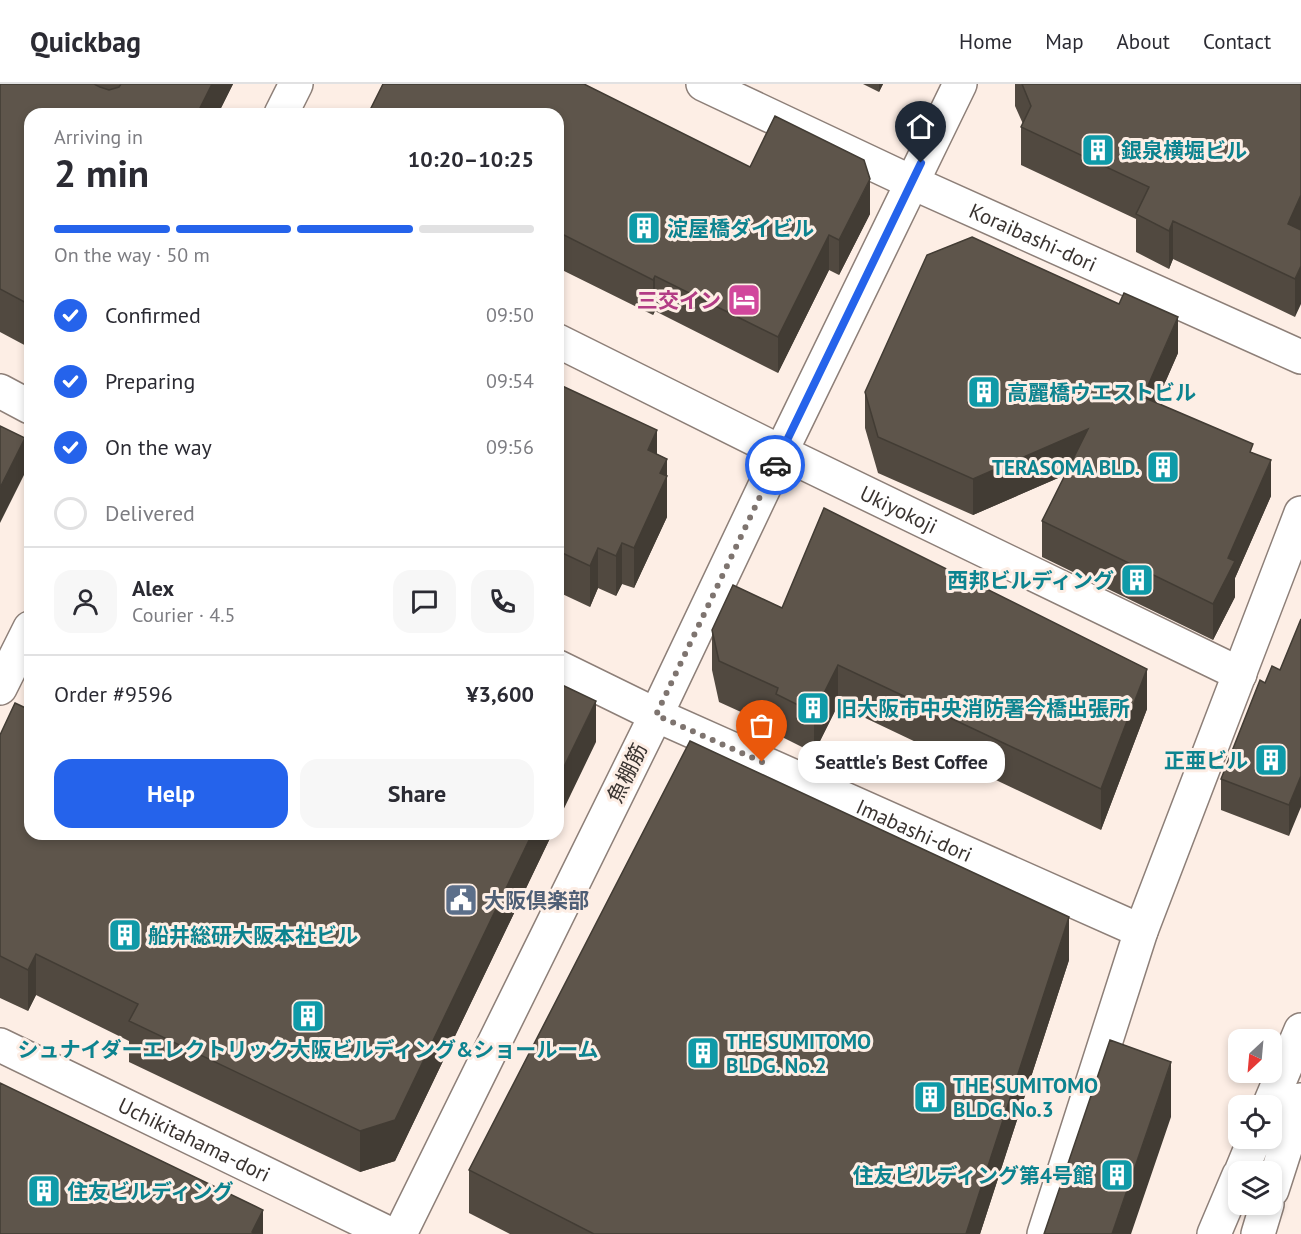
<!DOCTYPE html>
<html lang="en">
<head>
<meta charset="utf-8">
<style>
	body { margin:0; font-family:"PT Sans","Noto Sans JP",sans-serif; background:#f7f7f7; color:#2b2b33; height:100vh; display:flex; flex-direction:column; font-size:22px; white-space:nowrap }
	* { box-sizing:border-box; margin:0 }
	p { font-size:20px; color:#7c7c81 }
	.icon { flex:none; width:33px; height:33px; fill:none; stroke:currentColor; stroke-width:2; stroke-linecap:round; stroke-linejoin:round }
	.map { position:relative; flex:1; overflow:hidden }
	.sheet { position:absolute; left:24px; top:24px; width:540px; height:732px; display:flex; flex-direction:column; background:#fff; border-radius:18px; box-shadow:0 3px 9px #0003 }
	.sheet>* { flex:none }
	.needle { width:39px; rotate:206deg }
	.controls { position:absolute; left:1228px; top:945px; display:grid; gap:12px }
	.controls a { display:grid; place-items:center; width:54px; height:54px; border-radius:12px; background:#fff; box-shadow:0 3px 9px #0003; font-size:30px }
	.pin { position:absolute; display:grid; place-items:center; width:51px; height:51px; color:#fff; margin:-62px -26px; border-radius:50% 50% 50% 0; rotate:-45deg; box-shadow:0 0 6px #0007 }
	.pin .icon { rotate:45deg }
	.courier { position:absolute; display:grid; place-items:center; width:60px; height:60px; margin:-30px; border:4px solid #2563eb; border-radius:50%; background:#fff; color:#222; box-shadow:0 2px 8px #0007 }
	.bubble { position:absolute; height:42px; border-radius:18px; background:#fff; box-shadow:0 3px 9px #0003; font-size:20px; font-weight:700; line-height:42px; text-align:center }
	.headline em { font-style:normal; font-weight:700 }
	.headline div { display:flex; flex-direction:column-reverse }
	.headline { display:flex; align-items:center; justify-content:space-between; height:102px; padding:0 30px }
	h1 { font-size:39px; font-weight:700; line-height:45px }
	.bar { display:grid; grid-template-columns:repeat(4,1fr); gap:9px 6px; align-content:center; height:72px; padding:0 30px }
	.bar i { height:8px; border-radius:4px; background:#e1e1e2 }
	.bar .active { background:#2563eb }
	.bar p { grid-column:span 4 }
	.line { display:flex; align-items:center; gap:15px; padding:0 30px; border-top:2px solid #e1e1e2 }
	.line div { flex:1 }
	.round { display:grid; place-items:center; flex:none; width:63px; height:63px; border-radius:18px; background:#f7f7f7 }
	ol { padding:0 30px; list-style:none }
	li { display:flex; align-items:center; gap:18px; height:66px }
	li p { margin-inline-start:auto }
	li .icon { padding:6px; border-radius:50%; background:#2563eb; color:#fff; stroke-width:4 }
	li:last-child { color:#7c7c81 }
	li i { width:33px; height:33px; border:3px solid #e1e1e2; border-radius:50% }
	.cta { display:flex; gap:12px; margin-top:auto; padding:12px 30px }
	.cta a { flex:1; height:69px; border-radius:18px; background:#2563eb; color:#fff; font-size:24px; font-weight:700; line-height:69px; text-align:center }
	.cta a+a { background:#f7f7f7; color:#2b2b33 }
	header { display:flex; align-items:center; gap:36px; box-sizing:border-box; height:84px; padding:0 30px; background:#fff; border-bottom:2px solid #e1e1e2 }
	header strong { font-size:28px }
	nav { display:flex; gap:33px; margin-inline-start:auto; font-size:21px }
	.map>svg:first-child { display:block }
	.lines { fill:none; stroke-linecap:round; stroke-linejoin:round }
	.minor-casing { stroke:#8d7f78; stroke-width:36 }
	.highway-casing { stroke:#8d7f78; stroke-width:36 }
	.minor { stroke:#fff; stroke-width:33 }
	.highway { stroke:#fff; stroke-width:33 }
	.wall { fill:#514940 }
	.shaded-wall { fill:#423c34 }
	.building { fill:#5e554b; stroke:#423c34; stroke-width:1.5 }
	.done { stroke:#7e746f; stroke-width:6; stroke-dasharray:0 10.8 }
	.route { stroke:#2563eb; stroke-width:8 }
	.labels { text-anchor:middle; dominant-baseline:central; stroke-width:6; stroke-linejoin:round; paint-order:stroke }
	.culture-label { font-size:21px; font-weight:bold; fill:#0d838f; stroke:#fdeee5; text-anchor:start }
	.street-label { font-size:21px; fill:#393330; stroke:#fdeee5 }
	.hotel-label { font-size:21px; font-weight:bold; fill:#b23c85; stroke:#fdeee5; text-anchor:end }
	.service-label { font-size:21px; font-weight:bold; fill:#4e5e75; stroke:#fdeee5; text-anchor:start }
</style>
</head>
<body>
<header>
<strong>Quickbag</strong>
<nav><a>Home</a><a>Map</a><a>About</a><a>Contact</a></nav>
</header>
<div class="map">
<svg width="1301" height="1150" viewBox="0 0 1301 1150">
	<rect width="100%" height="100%" fill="#fdeee5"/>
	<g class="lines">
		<!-- minor casing -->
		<g class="minor-casing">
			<g id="minor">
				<path id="s1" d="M 703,0 L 911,98 L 1301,273"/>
				<path d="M 281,30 L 296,0"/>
				<path id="s2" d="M 558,257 L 781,368 L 1240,590"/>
				<path d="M 0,307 L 30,323"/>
				<path id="s3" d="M 558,583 L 656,631 L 1141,847"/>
				<path d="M 0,604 L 30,544"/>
				<path id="s4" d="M 0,961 L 390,1150"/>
				<path d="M 400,1150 L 656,631 L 781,368 L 960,0"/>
				<path d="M 1044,1150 L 1141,847 L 1301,429"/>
			</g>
		</g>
		<!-- highway casing -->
		<g class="highway-casing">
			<path id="highway" d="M 1269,1022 L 1301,946
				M 1241,1088 L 1255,1054
				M 1272,1106 L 1301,1016
				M 1214,1150 L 1239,1091
				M 1258,1150 L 1267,1120"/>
		</g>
		<!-- minor -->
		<use href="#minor" class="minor"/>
		<!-- highway -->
		<use href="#highway" class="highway"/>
	</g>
	<!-- wall -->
	<path class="wall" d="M 0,0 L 233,0 L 218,30 L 30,30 L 30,264 L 0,248 Z
		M 863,0 L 883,0 L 879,8 Z
		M 1015,0 L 1301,0 L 1295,233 L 1173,175 L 1169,185 L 1136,168 L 1136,135 L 1021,81 L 1021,43 L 1023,40 L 1015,22 Z
		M 558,30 L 750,83 L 870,130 L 839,191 L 829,186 L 778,289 L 655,227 L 653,231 L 558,184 Z
		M 1178,269 L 1156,319 L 1253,369 L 1271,412 L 1235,494 L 1235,513 L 1213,556 L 1042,473 L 1042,437 L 1065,391 L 973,431 L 878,389 L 865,344 L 865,308 Z
		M 558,300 L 657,370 L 667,375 L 667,433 L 634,504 L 622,500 L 616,512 L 598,504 L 590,523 L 558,508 Z
		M 782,524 L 1147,625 L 1101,746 L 838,621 L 814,669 L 776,650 L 776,644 L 719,618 L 712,586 L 712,546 Z
		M 1301,535 L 1289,752 L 1221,726 L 1221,695 L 1265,599 L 1280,586 Z
		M 0,651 L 30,750 L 552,750 L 395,1077 L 360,1088 L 129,978 L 129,957 L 36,911 L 28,927 L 0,914 Z
		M 1069,876 L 980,1150 L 510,1150 L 469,1129 L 469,1086 Z"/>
	<!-- shaded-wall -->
	<path class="shaded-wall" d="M 212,0 L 233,0 L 218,30 L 197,30 Z
		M 879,0 L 883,0 L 879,8 Z
		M 870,95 L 870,130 L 839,191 L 839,156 Z
		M 1301,111 L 1301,149 L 1288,140 Z
		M 1173,137 L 1173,175 L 1169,185 L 1169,147 Z
		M 829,151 L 829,186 L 778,289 L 778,253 Z
		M 1301,182 L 1301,220 L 1295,233 L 1295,195 Z
		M 655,192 L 655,227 L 653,231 L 653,196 Z
		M 1178,233 L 1178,269 L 1143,349 L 1143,313 Z
		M 1088,345 L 1088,381 L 973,431 L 973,395 Z
		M 657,346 L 657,386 L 648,366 Z
		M 25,354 L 25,389 L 0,439 L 0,404 Z
		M 667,375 L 667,433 L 634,504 L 634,464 L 660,389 Z
		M 1271,376 L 1271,412 L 1235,494 L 1235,513 L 1213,556 L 1213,520 L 1228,474 Z
		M 622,459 L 622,500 L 616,512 L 616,472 Z
		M 598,464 L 598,504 L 590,523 L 590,482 Z
		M 838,581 L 838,621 L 814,669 L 814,629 Z
		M 1147,585 L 1147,625 L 1101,746 L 1101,705 Z
		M 596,617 L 596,658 L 558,737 L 558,695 Z
		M 1301,692 L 1301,723 L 1289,752 L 1289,721 Z
		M 532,750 L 552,750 L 395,1077 L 360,1088 L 360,1047 Z
		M 1069,833 L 1069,876 L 980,1150 L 966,1150 Z
		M 36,870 L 36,911 L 28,927 L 28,886 Z
		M 1171,978 L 1171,1033 L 1131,1150 L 1112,1150 Z
		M 263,1126 L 263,1150 L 252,1150 L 252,1148 Z"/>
	<!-- building -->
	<path class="building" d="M 0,0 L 94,0 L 100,3 L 109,6 L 119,3 L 121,0 L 212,0 L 197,30 L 30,30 L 30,221 L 0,205 Z
		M 383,0 L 584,0 L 750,83 L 775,32 L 864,76 L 870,95 L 839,156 L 829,151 L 778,253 L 655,192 L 653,196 L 558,148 L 558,30 L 368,30 Z
		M 1022,0 L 1301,0 L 1301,111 L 1288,140 L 1301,146 L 1301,182 L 1295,195 L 1173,137 L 1169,147 L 1136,130 L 1149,103 L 1021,43 L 1031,22 Z
		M 972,153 L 1119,220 L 1124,209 L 1178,233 L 1143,313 L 1253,360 L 1250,368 L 1271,376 L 1228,474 L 1235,477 L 1213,520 L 1042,437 L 1088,345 L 973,395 L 878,353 L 865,308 L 927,171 Z
		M 558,300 L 657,346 L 648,366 L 667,375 L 660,389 L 667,392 L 634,464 L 622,459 L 616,472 L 598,464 L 590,482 L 558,467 Z
		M 0,342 L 25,354 L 0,404 Z
		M 824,424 L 1147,585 L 1101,705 L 838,581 L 814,629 L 776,610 L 778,604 L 719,577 L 712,546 L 733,501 L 782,524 Z
		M 1301,535 L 1301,692 L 1289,721 L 1221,695 L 1260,596 L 1265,599 L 1272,582 L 1280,586 Z
		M 558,599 L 596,617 L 558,695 Z
		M 15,619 L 30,626 L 30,750 L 532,750 L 395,1036 L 360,1047 L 129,937 L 138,920 L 36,870 L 28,886 L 0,872 L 0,651 Z
		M 690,657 L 1069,833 L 966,1150 L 594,1150 L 469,1086 Z
		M 1110,956 L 1171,978 L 1112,1150 L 1044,1150 Z
		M 0,999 L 263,1126 L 252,1148 L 255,1150 L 0,1150 Z"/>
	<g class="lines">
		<!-- done -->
		<path class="done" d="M 762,678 L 656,631 L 775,381"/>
		<!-- route -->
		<path class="route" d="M 775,381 L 921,79"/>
	</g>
	<!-- icons -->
	<defs>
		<g id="building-square" transform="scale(1.725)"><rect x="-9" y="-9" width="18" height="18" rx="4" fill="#0f9aa8" stroke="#fdeee5"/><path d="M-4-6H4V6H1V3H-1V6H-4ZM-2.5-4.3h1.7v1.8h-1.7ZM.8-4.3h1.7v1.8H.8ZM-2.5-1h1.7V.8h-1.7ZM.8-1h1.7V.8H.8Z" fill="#fff"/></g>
		<g id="hotel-square" transform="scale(1.725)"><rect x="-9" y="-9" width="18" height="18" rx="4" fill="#d1479c" stroke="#fdeee5"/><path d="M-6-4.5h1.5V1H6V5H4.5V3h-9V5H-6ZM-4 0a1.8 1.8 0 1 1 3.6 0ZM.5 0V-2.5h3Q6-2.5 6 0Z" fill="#fff"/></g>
		<g id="civic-square" transform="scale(1.725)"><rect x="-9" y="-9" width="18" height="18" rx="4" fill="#5c6f8a" stroke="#fdeee5"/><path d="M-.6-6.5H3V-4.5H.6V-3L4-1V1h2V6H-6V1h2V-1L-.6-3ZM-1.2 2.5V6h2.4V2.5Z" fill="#fff"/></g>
	</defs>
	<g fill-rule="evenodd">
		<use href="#building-square" x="1098" y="66"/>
		<use href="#building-square" x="644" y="144"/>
		<use href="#hotel-square" x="744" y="216"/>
		<use href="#building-square" x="984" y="308"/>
		<use href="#building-square" x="1163" y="383"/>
		<use href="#building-square" x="1137" y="496"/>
		<use href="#building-square" x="813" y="624"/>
		<use href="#building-square" x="1271" y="676"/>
		<use href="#civic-square" x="461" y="816"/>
		<use href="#building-square" x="125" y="851"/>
		<use href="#building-square" x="308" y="932"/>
		<use href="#building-square" x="703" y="969"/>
		<use href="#building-square" x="930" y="1013"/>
		<use href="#building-square" x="1117" y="1091"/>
		<use href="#building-square" x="44" y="1107"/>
	</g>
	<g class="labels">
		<!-- culture labels -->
		<g class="culture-label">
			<text x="1121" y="66">銀泉横堀ビル</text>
			<text x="667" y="144">淀屋橋ダイビル</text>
			<text x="1007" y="308">高麗橋ウエストビル</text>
			<text x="1140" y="383" text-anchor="end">TERASOMA BLD.</text>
			<text x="1114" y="496" text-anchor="end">西邦ビルディング</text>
			<text x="836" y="624">旧大阪市中央消防署今橋出張所</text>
			<text x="1248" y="676" text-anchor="end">正亜ビル</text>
			<text x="148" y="851">船井総研大阪本社ビル</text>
			<text x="726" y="957">THE SUMITOMO<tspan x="726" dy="24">BLDG. No.2</tspan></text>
			<text x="308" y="965" text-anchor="middle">シュナイダーエレクトリック大阪ビルディング&amp;ショールーム</text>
			<text x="953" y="1001">THE SUMITOMO<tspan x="953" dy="24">BLDG. No.3</tspan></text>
			<text x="1094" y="1091" text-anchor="end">住友ビルディング第4号館</text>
			<text x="67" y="1107">住友ビルディング</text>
		</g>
		<!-- street labels -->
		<g class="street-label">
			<text stroke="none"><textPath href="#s1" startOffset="364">Koraibashi-dori</textPath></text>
			<text stroke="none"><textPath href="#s2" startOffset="380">Ukiyokoji</textPath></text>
			<text transform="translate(627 689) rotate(-64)">魚棚筋</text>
			<text stroke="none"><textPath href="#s3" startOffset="392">Imabashi-dori</textPath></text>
			<text stroke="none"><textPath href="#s4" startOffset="216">Uchikitahama-dori</textPath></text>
		</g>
		<!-- hotel labels -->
		<g class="hotel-label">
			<text x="721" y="216">三交イン</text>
		</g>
		<!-- service labels -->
		<g class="service-label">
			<text x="484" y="816">大阪倶楽部</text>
		</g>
	</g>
</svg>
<div class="controls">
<a><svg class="needle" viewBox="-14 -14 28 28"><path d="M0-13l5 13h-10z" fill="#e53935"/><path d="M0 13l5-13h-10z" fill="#7c7c81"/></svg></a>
<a><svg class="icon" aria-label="locate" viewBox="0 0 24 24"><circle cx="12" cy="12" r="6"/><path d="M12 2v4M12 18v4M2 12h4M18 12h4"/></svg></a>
<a><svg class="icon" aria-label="layers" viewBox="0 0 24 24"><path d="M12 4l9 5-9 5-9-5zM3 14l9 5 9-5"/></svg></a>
</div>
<div class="pin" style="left:762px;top:678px;background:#ea580c"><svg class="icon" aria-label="bag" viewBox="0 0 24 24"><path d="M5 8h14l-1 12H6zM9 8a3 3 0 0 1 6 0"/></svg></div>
<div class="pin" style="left:921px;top:79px;background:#1f2937"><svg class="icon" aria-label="home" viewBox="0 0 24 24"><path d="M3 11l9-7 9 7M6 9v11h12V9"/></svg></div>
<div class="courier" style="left:775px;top:381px"><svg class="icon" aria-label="car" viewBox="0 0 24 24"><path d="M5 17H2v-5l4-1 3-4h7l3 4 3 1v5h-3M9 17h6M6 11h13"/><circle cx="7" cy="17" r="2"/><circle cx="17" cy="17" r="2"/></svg></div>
<div class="bubble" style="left:798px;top:657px;width:207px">Seattle's Best Coffee</div>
<section class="sheet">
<div class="headline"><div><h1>2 min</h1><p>Arriving in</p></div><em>10:20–10:25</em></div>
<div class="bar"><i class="active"></i><i class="active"></i><i class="active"></i><i></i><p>On the way · 50 m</p></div>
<ol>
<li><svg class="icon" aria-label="check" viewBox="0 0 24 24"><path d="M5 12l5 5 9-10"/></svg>Confirmed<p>09:50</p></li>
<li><svg class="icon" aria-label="check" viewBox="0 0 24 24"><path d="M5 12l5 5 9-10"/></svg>Preparing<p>09:54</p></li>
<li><svg class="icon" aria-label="check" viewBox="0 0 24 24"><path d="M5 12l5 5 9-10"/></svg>On the way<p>09:56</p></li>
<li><i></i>Delivered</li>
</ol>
<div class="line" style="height:108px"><a class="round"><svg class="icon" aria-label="person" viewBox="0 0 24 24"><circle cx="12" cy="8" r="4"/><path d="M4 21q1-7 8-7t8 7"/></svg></a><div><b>Alex</b><p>Courier · 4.5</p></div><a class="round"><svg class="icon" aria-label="chat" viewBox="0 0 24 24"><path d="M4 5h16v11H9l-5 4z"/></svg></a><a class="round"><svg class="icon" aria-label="phone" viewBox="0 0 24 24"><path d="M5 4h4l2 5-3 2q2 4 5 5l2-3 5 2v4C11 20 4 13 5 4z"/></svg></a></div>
<div class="line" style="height:78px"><div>Order #9596</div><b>¥3,600</b></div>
<div class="cta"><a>Help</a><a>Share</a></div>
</section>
</div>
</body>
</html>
